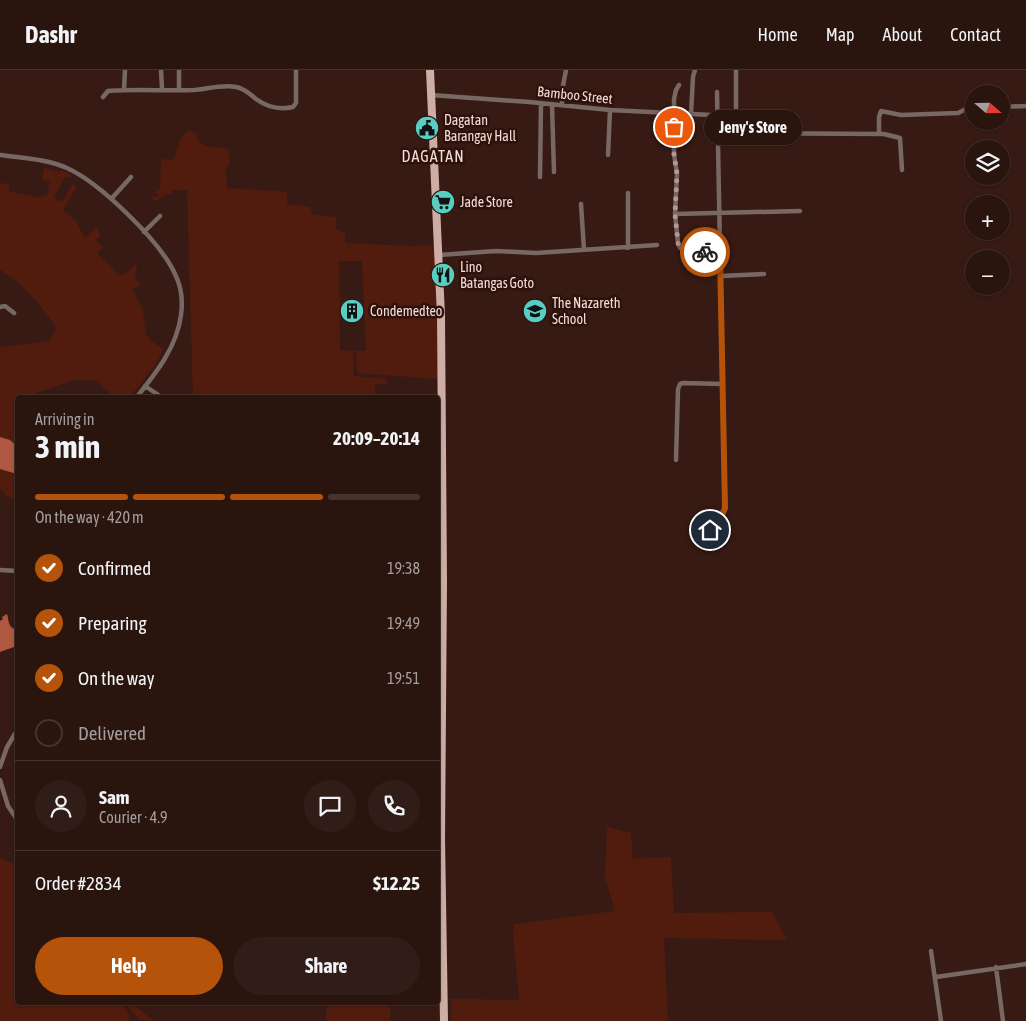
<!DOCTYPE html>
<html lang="en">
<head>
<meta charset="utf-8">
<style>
	body { margin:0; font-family:"Asap Condensed",sans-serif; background:#311d17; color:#f1f3f6; height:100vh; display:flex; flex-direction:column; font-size:19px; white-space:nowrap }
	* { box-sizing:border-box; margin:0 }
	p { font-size:16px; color:#a59e9e }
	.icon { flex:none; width:28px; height:28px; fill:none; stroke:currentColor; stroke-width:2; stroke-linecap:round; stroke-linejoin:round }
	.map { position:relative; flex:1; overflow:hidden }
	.details { position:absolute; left:15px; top:325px; width:425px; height:610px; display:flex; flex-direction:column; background:#29140e; border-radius:5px; box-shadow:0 1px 4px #0004,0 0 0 1px #45332e }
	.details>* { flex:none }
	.needle { width:32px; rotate:110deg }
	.buttons { position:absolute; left:965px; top:15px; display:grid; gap:10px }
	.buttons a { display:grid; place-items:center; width:45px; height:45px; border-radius:50%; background:#29140e; box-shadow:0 1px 4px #0004,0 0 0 1px #45332e; font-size:25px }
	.pin { position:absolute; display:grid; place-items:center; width:42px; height:42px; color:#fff; margin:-21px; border:2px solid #fff; border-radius:50%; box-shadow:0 1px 5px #0007 }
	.courier { position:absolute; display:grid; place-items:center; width:50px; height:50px; margin:-25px; border:4px solid #b45309; border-radius:50%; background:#fff; color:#222; box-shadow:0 1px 6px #0007 }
	.bubble { position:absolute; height:35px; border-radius:18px; background:#29140e; box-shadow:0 1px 4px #0004,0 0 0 1px #45332e; font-size:16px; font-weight:700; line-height:35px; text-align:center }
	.overview em { font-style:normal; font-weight:700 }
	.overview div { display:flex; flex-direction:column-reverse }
	.overview { display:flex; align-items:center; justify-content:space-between; height:85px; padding:0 20px }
	h1 { font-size:32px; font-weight:700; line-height:38px }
	.bar { display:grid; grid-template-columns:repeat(4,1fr); gap:8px 5px; align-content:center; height:60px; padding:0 20px }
	.bar i { height:6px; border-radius:4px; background:#45332e }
	.bar .current { background:#b45309 }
	.bar p { grid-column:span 4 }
	.line { display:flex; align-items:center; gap:12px; padding:0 20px; border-top:1px solid #45332e }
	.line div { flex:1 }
	.round { display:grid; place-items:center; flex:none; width:52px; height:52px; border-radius:26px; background:#311d17 }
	ol { padding:0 20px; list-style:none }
	li { display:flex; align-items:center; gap:15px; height:55px }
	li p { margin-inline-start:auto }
	li .icon { padding:5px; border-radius:50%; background:#b45309; color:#fff; stroke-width:4 }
	li:last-child { color:#a59e9e }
	li i { width:28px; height:28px; border:2px solid #45332e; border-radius:50% }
	.primary-button { display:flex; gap:10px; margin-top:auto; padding:10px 20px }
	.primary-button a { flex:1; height:58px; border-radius:30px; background:#b45309; color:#fff; font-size:20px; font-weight:700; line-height:58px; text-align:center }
	.primary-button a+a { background:#311d17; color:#f1f3f6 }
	header { display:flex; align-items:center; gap:30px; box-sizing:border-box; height:70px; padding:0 25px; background:#29140e; border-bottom:1px solid #45332e }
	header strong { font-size:24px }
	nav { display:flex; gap:28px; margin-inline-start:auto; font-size:18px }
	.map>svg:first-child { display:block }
	.green { fill:#511c0e }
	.water { fill:#ae5842 }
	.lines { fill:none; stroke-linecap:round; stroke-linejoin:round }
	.street { stroke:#786864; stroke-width:4.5 }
	.primary { stroke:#ceada4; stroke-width:8 }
	.done { stroke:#b19992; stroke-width:5; stroke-dasharray:0 9 }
	.route { stroke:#b45309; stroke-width:6 }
	.labels { text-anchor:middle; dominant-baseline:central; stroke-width:5; stroke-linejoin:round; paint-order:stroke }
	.street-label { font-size:14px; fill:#f2ddd7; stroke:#2d110a }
	.poi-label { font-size:14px; fill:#f2ddd7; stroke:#2d110a; text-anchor:start }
	.quarter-label { font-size:16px; letter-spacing:1px; fill:#f2ddd7; stroke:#2d110a }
</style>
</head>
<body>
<header>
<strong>Dashr</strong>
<nav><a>Home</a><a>Map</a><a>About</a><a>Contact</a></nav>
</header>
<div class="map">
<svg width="1026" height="951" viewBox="0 0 1026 951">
	<rect width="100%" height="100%" fill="#371a13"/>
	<!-- green -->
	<path class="green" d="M 189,60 L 197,64 L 197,70 L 206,76 L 229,79 L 229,95 L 226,99 L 227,118 L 287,122 L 287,134 L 310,137 L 312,144 L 315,145 L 336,147 L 336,159 L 345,164 L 345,173 L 413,176 L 436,175 L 437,200 L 437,308 L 436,309 L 357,303 L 356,281 L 365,281 L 366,279 L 362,191 L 339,191 L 340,280 L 353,281 L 354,306 L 387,309 L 387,314 L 375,314 L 375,327 L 193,327 L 187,120 L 172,120 L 172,123 L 164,125 L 157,131 L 152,130 L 153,127 L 158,127 L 159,125 L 155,122 L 160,120 L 161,89 L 173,90 C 178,79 178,67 189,60 Z
		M 44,98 L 60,102 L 61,100 L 71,105 L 69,108 L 65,107 L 54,127 L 62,132 L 73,114 L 77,117 L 63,140 L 76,151 L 85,168 L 96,157 L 99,161 L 98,162 L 101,165 L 96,170 L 103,177 L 97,183 L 121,206 L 141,190 L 136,195 L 137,200 L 134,205 L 140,214 L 144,213 L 132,220 C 137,227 141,234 143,242 C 147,262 142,269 164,278 L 156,294 L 130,327 L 114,327 L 96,310 L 74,310 L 36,323 L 36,327 L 18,328 L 17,431 L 5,425 L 0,418 L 0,277 L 48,271 C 52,268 55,263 55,257 C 54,251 26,219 20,214 C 14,209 7,204 0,200 L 0,113 L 9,114 L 9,121 L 41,128 L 42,125 L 47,126 L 50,112 L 42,110 Z
		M 607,757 L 631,763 L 633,789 L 671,787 L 674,843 L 772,842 L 787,870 L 664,868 L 668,951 L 451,951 L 451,929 L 519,930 L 513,863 L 514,854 L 615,841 L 605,807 Z
		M 0,788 L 17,795 L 18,932 L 121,933 L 128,942 L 130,951 L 0,951 Z
		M 127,933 L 133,933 L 139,939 L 154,951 L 140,950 L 131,941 Z
		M 327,933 L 390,933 L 390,951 L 328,951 L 326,948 Z"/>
	<!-- water -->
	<path class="water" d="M 0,367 L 10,370 L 17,376 L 17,404 L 0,399 Z
		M 7,544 C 9,550 8,559 17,559 L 17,556 L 17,571 L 16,571 L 14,577 L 0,582 L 0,551 L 3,549 L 2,547 Z"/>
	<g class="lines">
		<!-- street -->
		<path class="street" d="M 161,0 L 162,19
			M 179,0 L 179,19
			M 679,15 L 676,20 L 674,29 L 674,84 L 677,104 L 675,144 L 678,173 L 680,178 L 685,180 L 720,183
			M 124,20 L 125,0
			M 431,25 L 529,32 L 610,40 L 732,46 L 735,44 L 736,42 L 736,0
			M 103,27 L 108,21 C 136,19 165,21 194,20 C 207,19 223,14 236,17 C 244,18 250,24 256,29 C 267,37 280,40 293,37 L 296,33 L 296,0
			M 552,34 L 554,102
			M 562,34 L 563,16 L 566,0
			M 1001,37 L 1026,36
			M 691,44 L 693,7 L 695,0
			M 717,63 L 884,64 L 900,68 L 902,100
			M 879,64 L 879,47 L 881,41 L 901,45 L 958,43 L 966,39 L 974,38
			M 0,85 C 22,88 47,89 67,98 C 100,113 160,171 175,204 C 181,216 183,231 181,245 C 177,277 156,303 136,328
			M 608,85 L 610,40
			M 540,107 L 541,33
			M 628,123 L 628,178
			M 112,128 L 131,107
			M 581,134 L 584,180
			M 675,144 L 800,141
			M 144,162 L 160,146
			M 439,185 L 496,181 L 536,183 L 657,175
			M 721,206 L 764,204
			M 0,237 L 5,236 L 14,243
			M 145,316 L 163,328
			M 676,390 L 678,319 L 680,314 L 683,313 L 722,314
			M 710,460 L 721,447 L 725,438 L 717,22
			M 0,500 L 18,501
			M 0,697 L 7,677 L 18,659
			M 0,710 L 8,736 L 18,751
			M 931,881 L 941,951
			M 996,897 L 1003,951
			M 936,907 L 1026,894"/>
		<!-- primary -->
		<path class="primary" d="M 430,0 L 441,246 L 443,511 L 441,769 L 444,951"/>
	</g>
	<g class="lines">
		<!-- done -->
		<path class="done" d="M 674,57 L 674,84 L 677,104 L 675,144 L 678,173 L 680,178 L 685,180 L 705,182"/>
		<!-- route -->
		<path class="route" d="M 705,182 L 720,183 L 725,438 L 721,447 L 710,460"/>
	</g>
	<!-- icons -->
	<defs>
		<g id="civic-disc" transform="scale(1.25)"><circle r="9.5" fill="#57cec1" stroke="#2d110a"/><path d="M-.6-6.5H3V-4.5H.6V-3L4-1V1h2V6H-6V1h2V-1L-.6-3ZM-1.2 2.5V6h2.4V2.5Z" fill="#111"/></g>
		<g id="supermarket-disc" transform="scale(1.25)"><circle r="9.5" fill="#57cec1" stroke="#2d110a"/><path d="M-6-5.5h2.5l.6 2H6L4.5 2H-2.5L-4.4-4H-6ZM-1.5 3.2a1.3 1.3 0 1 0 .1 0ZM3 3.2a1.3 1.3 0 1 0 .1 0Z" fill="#111"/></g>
		<g id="restaurant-disc" transform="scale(1.25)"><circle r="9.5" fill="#57cec1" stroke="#2d110a"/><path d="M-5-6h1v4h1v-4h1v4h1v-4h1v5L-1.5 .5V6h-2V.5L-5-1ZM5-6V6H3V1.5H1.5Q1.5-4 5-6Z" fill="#111"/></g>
		<g id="building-disc" transform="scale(1.25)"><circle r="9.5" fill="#57cec1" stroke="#2d110a"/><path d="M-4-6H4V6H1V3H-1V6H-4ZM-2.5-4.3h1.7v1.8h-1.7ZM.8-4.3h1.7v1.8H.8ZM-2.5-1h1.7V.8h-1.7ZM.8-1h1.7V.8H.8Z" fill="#111"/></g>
		<g id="school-disc" transform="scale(1.25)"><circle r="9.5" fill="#57cec1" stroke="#2d110a"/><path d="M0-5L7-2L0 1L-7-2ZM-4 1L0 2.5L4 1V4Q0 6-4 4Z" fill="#111"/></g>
	</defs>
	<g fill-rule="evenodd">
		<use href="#civic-disc" x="427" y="58"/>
		<use href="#supermarket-disc" x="443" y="132"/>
		<use href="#restaurant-disc" x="443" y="205"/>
		<use href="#building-disc" x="352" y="241"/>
		<use href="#school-disc" x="535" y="241"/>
	</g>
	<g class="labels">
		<!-- street labels -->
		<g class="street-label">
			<text transform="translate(575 25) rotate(6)">Bamboo Street</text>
		</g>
		<!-- poi labels -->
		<g class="poi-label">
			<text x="444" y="50">Dagatan<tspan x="444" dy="16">Barangay Hall</tspan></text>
			<text x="460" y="132">Jade Store</text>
			<text x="460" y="197">Lino<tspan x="460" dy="16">Batangas Goto</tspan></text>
			<text x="552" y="233">The Nazareth<tspan x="552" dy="16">School</tspan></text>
			<text x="370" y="241">Condemedteo</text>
		</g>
		<!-- quarter labels -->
		<g class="quarter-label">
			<text x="433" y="86">DAGATAN</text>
		</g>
	</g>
</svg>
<div class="buttons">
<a><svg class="needle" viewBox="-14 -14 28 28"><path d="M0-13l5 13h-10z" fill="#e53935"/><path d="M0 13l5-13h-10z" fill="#a59e9e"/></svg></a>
<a><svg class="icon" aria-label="layers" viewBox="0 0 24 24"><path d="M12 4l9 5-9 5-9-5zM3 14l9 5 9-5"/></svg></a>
<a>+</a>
<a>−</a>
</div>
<div class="pin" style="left:674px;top:57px;background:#ea580c"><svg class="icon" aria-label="bag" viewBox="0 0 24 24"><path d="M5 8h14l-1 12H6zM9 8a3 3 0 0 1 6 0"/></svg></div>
<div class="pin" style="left:710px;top:460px;background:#1f2937"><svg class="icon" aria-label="home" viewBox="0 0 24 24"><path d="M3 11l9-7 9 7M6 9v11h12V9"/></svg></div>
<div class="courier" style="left:705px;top:182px"><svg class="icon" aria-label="bike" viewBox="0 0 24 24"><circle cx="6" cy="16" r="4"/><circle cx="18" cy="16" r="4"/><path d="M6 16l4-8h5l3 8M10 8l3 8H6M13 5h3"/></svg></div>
<div class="bubble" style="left:704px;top:40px;width:98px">Jeny's Store</div>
<section class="details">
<div class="overview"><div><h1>3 min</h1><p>Arriving in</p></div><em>20:09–20:14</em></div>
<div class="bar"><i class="current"></i><i class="current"></i><i class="current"></i><i></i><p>On the way · 420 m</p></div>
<ol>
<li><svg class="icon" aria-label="check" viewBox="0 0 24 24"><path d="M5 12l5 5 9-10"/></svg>Confirmed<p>19:38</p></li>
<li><svg class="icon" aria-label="check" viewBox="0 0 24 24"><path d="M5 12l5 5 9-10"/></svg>Preparing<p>19:49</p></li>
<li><svg class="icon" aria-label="check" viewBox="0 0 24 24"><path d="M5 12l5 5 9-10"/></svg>On the way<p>19:51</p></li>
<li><i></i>Delivered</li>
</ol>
<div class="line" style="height:90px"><a class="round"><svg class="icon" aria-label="person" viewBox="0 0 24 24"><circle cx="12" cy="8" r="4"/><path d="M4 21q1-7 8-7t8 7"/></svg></a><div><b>Sam</b><p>Courier · 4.9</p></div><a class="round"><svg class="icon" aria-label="chat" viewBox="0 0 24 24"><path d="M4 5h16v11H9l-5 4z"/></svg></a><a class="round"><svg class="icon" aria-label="phone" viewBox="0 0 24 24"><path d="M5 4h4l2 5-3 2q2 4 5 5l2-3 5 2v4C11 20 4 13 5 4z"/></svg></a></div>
<div class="line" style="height:65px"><div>Order #2834</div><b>$12.25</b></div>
<div class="primary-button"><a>Help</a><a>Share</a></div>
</section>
</div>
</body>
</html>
